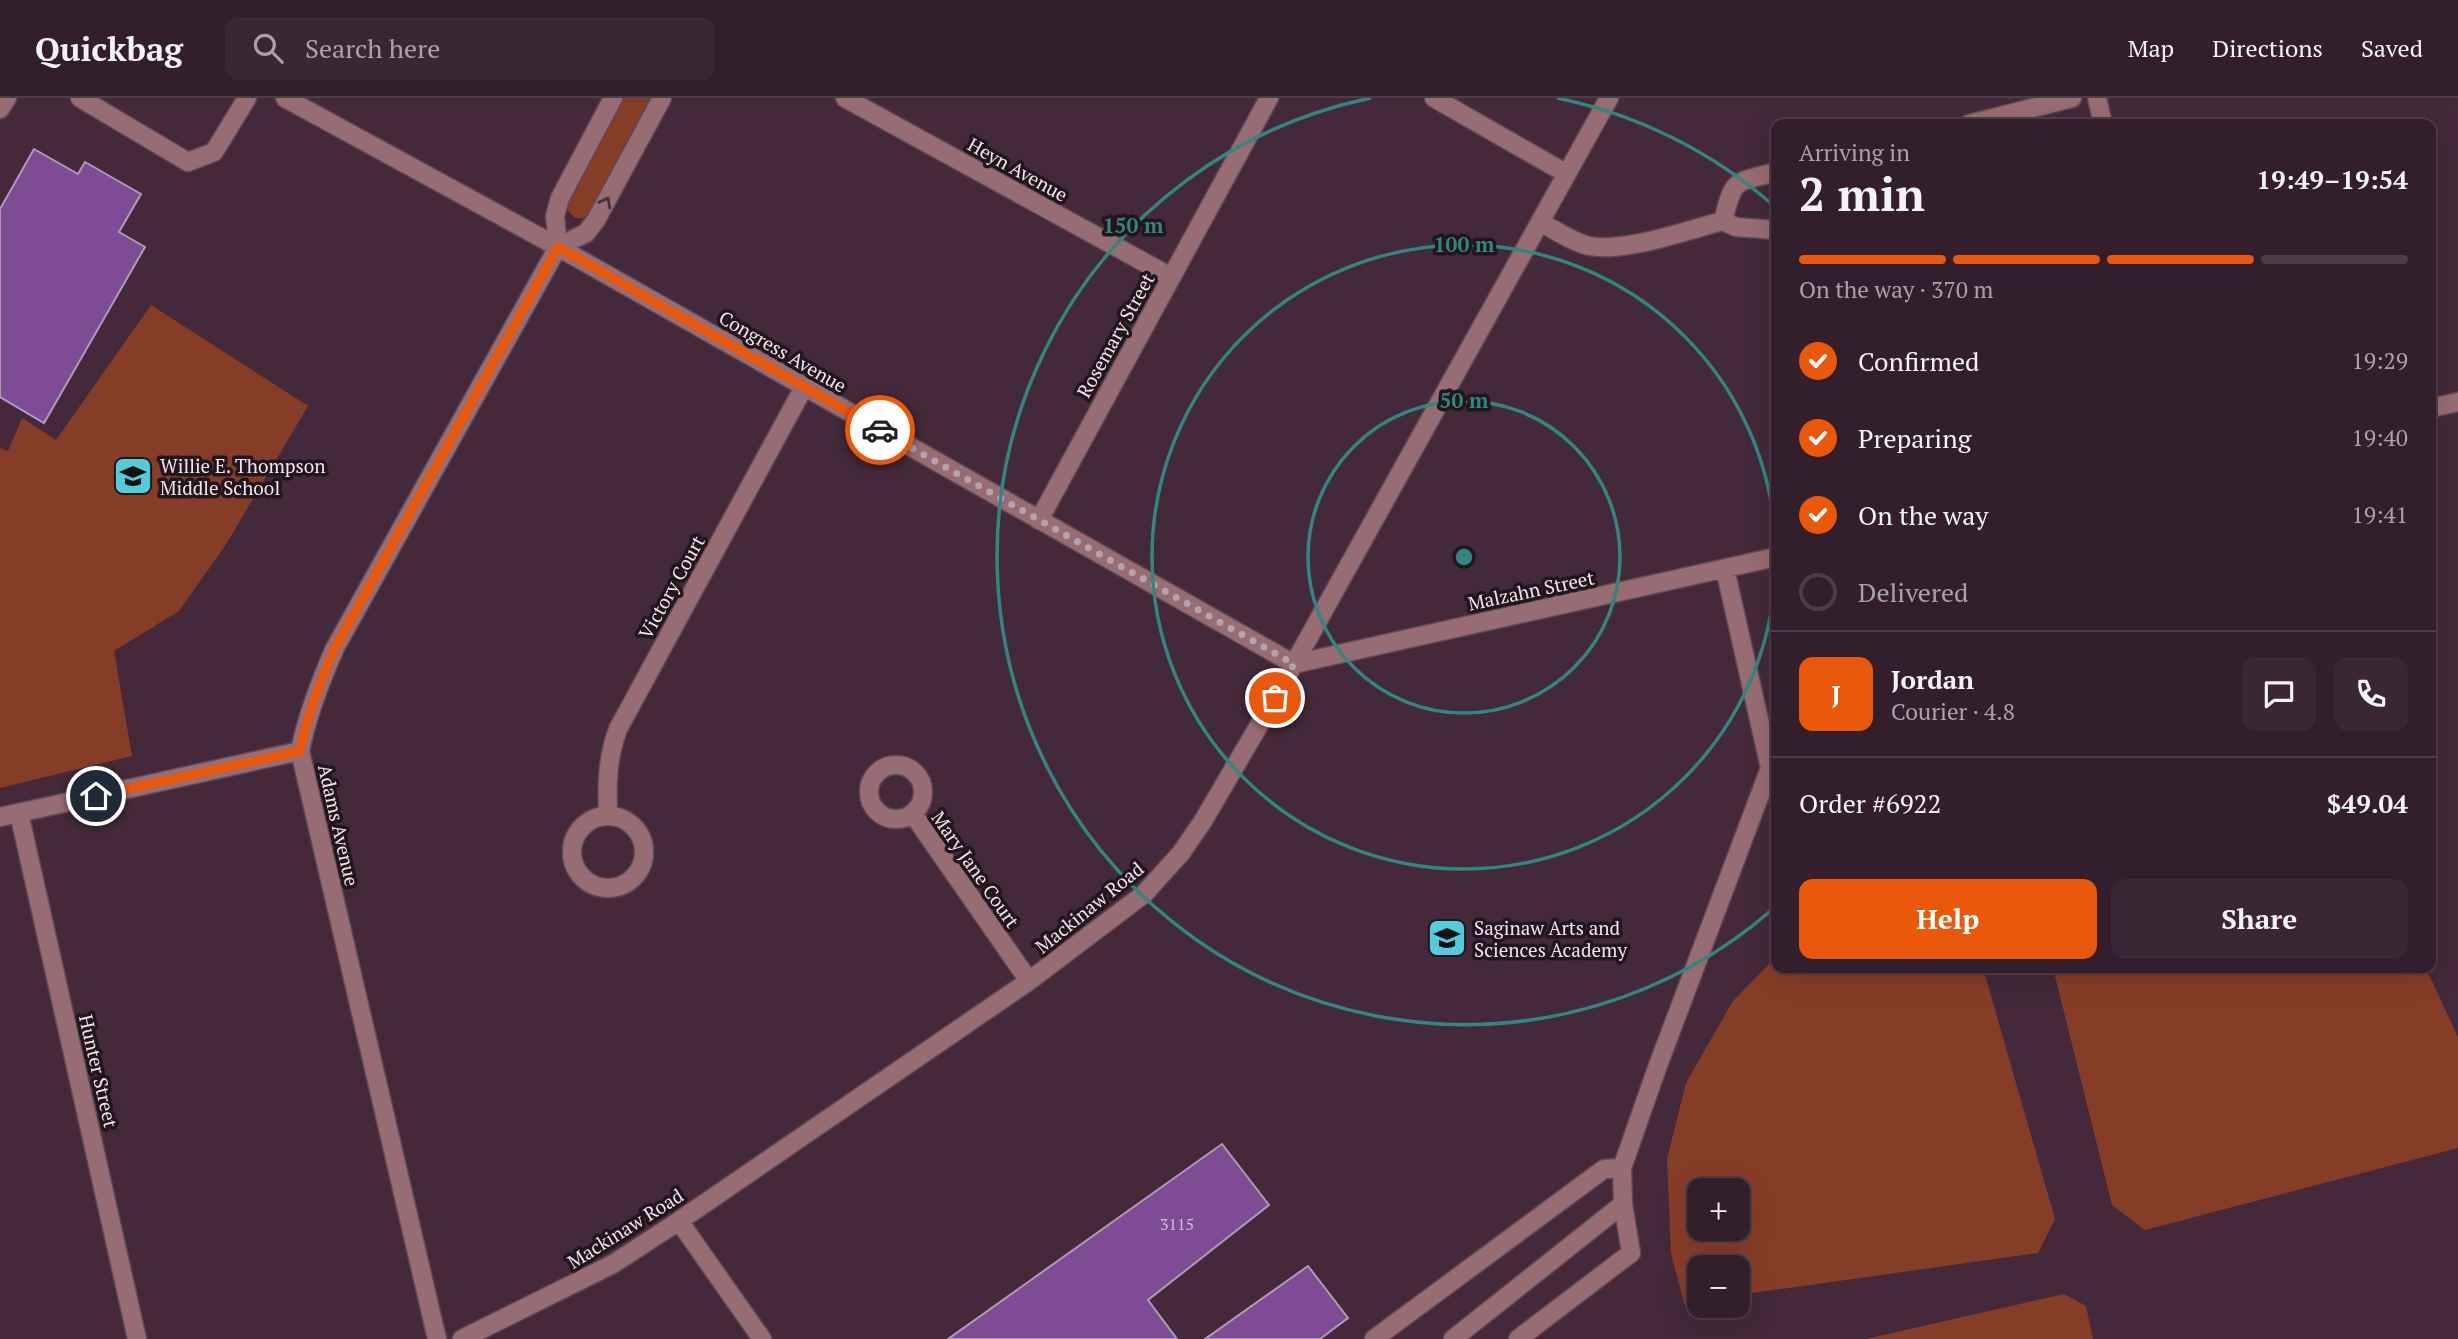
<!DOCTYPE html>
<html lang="en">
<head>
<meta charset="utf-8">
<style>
	body { margin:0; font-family:"PT Serif",serif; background:#3a2733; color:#f1f3f6; height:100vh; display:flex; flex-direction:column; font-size:26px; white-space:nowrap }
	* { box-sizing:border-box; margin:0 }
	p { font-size:23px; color:#a8a2a9 }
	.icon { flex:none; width:38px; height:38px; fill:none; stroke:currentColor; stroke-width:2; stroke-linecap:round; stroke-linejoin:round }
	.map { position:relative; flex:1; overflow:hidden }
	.details { position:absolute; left:1771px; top:21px; width:665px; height:854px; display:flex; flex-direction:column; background:#321f2b; border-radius:14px; box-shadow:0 7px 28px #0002,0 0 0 2px #4d3d47 }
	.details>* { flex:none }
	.controls { position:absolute; left:1687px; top:1080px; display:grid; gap:14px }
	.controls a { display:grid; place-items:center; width:63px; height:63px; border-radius:14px; background:#321f2b; box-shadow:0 7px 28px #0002,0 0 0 2px #4d3d47; font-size:35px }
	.pin { position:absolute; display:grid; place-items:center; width:60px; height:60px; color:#fff; margin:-30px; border:4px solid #fff; border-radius:50%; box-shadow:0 2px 7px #0007 }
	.courier { position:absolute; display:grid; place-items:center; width:70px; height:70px; margin:-35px; border:5px solid #ea580c; border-radius:50%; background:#fff; color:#222; box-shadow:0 2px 9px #0007 }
	.summary em { font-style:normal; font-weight:700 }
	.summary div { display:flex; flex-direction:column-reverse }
	.summary { display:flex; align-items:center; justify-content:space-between; height:119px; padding:0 28px }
	h1 { font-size:46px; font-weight:700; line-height:52px }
	.bar { display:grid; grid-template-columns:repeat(4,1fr); gap:10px 7px; align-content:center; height:84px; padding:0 28px }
	.bar i { height:9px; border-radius:5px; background:#4d3d47 }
	.bar .on { background:#ea580c }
	.bar p { grid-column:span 4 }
	.line { display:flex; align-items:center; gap:18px; padding:0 28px; border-top:2px solid #4d3d47 }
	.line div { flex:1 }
	.round { display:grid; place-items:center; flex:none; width:74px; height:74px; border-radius:14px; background:#3a2733 }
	ol { padding:0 28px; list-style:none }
	li { display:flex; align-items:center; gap:21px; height:77px }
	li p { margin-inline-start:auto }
	li .icon { padding:7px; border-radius:50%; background:#ea580c; color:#fff; stroke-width:4 }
	li:last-child { color:#a8a2a9 }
	li i { width:38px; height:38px; border:4px solid #4d3d47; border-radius:50% }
	.button { display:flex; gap:14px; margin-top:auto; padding:14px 28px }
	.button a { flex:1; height:80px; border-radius:14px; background:#ea580c; color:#fff; font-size:28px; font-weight:700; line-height:80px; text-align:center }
	.button a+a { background:#3a2733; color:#f1f3f6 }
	header { display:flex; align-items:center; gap:42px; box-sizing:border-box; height:98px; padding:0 35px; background:#321f2b; border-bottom:2px solid #4d3d47 }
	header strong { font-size:33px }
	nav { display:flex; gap:38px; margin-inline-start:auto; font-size:24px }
	.search { width:490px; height:63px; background:#3a2733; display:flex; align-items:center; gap:18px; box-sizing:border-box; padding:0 24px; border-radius:14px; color:#a8a2a9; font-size:26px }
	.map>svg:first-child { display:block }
	.green { fill:#863d28; fill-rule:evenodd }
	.building { fill:#7f4b94; stroke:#ae9bb7; stroke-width:2 }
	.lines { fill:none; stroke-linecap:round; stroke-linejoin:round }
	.minor-casing { stroke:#5f4756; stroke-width:21 }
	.minor { stroke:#976c72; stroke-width:18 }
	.oneway { stroke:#453037 }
	.done { stroke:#b6a2ae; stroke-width:7; stroke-dasharray:0 12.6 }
	.route { stroke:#ea580c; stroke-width:9 }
	.ring { fill:none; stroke:#318681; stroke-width:3.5 }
	.labels { text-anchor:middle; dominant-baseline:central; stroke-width:7; stroke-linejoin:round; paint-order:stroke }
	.number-label { font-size:16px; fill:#d7bdd7 }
	.street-label { font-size:19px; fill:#f4e3ed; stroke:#22161d }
	.poi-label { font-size:19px; fill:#f4e3ed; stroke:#22161d; text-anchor:start }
	.centre { fill:#318681; stroke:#22161d; stroke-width:3.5 }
	.ring-label { font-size:21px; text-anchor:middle; font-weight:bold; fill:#318681; stroke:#22161d; stroke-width:7; stroke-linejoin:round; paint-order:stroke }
</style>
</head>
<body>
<header>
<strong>Quickbag</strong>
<div class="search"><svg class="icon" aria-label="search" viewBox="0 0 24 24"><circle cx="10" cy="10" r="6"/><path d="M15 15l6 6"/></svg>Search here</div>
<nav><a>Map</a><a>Directions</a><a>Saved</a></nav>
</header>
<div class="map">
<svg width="2458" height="1241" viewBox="0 0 2458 1241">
	<rect width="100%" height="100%" fill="#432939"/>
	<!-- green -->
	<path class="green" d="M 623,0 L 652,0 L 589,116 L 583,120 L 575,120 L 568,113 L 568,102 Z
		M 151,207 L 308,308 L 225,448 L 179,513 L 114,553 L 132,658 L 0,690 L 0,350 L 8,353 L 22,320 L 56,342 Z
		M 1776,859 L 1776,870 L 1983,870 L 2055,1121 L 2038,1155 L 1738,1197 L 1738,1169 L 1699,1169 L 1699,1203 L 1684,1205 L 1671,1155 L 1667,1061 L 1686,985 L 1733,903 ZM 1738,1092 L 1738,1130 L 1699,1130 L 1699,1092 Z
		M 2053,870 L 2423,870 L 2430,879 L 2458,939 L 2458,1050 L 2145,1132 L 2112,1107 Z
		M 2064,1196 L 2086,1208 L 2093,1241 L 1866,1241 Z"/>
	<!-- building -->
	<path class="building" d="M 34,51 L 78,76 L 85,64 L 141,96 L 119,134 L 145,149 L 44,325 L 0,299 L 0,111 Z
		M 1222,1046 L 1269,1107 L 1148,1202 L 1177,1241 L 948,1241 Z
		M 1308,1168 L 1348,1220 L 1320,1241 L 1205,1241 Z"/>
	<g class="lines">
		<!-- minor casing -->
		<g class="minor-casing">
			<path id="minor" d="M 80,0 L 188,64 L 214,54 L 247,0
				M 285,0 L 558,149 L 1294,566
				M 845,0 L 1171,179
				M 1434,0 L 1567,76
				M 2097,0 L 2103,26
				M 0,11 L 7,0
				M 1969,26 L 2072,0
				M 1723,123 C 1734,79 1734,85 1776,74
				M 1540,124 C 1555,132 1572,144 1589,148 C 1624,155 1687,132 1723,123 L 1736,129 L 1776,132
				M 558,149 L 586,135 L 596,122 L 662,0
				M 558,149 L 555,118 L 560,100 L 613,0
				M 2431,310 L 2458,304
				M 1039,422 L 1269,0
				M 1294,566 L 1776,459
				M869 694a27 27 0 1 1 54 0a27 27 0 1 1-54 0Z
				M 19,715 L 137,1241
				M 913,716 L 1029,883
				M 608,718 C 607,687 607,660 618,631 L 804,289
				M572 754a36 36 0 1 1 72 0a36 36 0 1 1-72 0Z
				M 0,719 L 300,653
				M 679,1123 L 762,1241
				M 437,1241 L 300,653 C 307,617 320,584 335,550 L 558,149
				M 462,1241 L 613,1166 L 679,1123 L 1029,883 L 1144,796 L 1181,755 L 1203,723 L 1275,600 L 1609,0
				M 1374,1241 L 1604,1071 L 1622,1070
				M 1453,1241 L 1623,1106
				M 1518,1241 L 1631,1155 L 1623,1106 L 1622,1070 L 1657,970 L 1770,670 L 1725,471"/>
		</g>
		<!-- minor -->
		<use href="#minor" class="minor"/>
	</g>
	<!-- one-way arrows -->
	<defs><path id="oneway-chevron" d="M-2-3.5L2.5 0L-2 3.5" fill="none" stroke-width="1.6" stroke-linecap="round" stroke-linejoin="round" transform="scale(1.75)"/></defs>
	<use class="oneway" href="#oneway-chevron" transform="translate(606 104) rotate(-62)"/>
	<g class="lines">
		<!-- done -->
		<path class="done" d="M 880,332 L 1294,566 L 1275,600"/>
		<!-- route -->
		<path class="route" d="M 96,698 L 300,653 C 307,617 320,584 335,550 L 558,149 L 880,332"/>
	</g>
	<!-- distance rings -->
	<g class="ring">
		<circle cx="1464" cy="459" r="156"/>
		<circle cx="1464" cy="459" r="312"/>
		<path d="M1774 810A468 468 0 1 1 1371 0M1557 0A468 468 0 0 1 1774 108"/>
	</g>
	<!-- icons -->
	<defs>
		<g id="school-square" transform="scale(2.0125)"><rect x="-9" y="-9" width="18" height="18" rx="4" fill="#53cbdb" stroke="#22161d"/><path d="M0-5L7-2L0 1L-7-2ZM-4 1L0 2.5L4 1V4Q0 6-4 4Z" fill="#111"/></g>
	</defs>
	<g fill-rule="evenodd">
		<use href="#school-square" x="133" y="378"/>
		<use href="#school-square" x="1447" y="840"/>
	</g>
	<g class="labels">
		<!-- number labels -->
		<g class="number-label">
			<text x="1177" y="1126">3115</text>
		</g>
		<!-- street labels -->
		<g class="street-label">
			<text transform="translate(1018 71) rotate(29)">Heyn Avenue</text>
			<text transform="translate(1115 237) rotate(-61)">Rosemary Street</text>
			<text transform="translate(783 253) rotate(30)">Congress Avenue</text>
			<text transform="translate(671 489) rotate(-61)">Victory Court</text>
			<text transform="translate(1531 492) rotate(-12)">Malzahn Street</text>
			<text transform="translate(339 727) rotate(77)">Adams Avenue</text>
			<text transform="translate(976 771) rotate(55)">Mary Jane Court</text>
			<text transform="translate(1089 809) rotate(-39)">Mackinaw Road</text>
			<text transform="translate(99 973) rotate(77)">Hunter Street</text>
			<text transform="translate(625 1130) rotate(-32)">Mackinaw Road</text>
		</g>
		<!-- poi labels -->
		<g class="poi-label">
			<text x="160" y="367">Willie E. Thompson<tspan x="160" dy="22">Middle School</tspan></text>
			<text x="1474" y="829">Saginaw Arts and<tspan x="1474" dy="22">Sciences Academy</tspan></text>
		</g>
	</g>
	<circle cx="1464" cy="459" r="10" class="centre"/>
	<g class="ring-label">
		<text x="1133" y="135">150 m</text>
		<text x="1464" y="154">100 m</text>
		<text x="1464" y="310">50 m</text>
	</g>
</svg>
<div class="controls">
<a>+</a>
<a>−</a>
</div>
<div class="pin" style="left:1275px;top:600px;background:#ea580c"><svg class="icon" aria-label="bag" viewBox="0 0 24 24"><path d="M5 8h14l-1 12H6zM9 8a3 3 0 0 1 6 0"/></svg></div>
<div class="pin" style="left:96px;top:698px;background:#1f2937"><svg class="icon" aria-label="home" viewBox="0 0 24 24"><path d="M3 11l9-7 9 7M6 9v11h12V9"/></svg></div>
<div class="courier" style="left:880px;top:332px"><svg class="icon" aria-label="car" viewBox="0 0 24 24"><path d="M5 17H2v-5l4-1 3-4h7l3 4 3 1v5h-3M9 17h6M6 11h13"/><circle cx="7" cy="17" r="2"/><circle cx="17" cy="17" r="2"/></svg></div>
<section class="details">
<div class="summary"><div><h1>2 min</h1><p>Arriving in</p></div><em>19:49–19:54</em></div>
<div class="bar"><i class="on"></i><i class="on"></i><i class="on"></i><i></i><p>On the way · 370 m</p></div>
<ol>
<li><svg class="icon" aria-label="check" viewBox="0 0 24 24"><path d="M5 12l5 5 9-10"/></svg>Confirmed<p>19:29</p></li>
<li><svg class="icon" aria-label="check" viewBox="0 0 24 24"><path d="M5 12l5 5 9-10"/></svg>Preparing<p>19:40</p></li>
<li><svg class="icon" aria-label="check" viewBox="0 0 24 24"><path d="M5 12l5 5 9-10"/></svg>On the way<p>19:41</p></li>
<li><i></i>Delivered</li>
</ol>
<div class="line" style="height:126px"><b class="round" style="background:#ea580c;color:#fff">J</b><div><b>Jordan</b><p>Courier · 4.8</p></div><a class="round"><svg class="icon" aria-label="chat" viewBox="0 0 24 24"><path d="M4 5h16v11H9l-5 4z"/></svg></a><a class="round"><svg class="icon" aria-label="phone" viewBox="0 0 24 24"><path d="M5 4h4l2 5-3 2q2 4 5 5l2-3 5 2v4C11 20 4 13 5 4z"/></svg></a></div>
<div class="line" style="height:91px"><div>Order #6922</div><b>$49.04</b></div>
<div class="button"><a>Help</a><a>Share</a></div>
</section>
</div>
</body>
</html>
